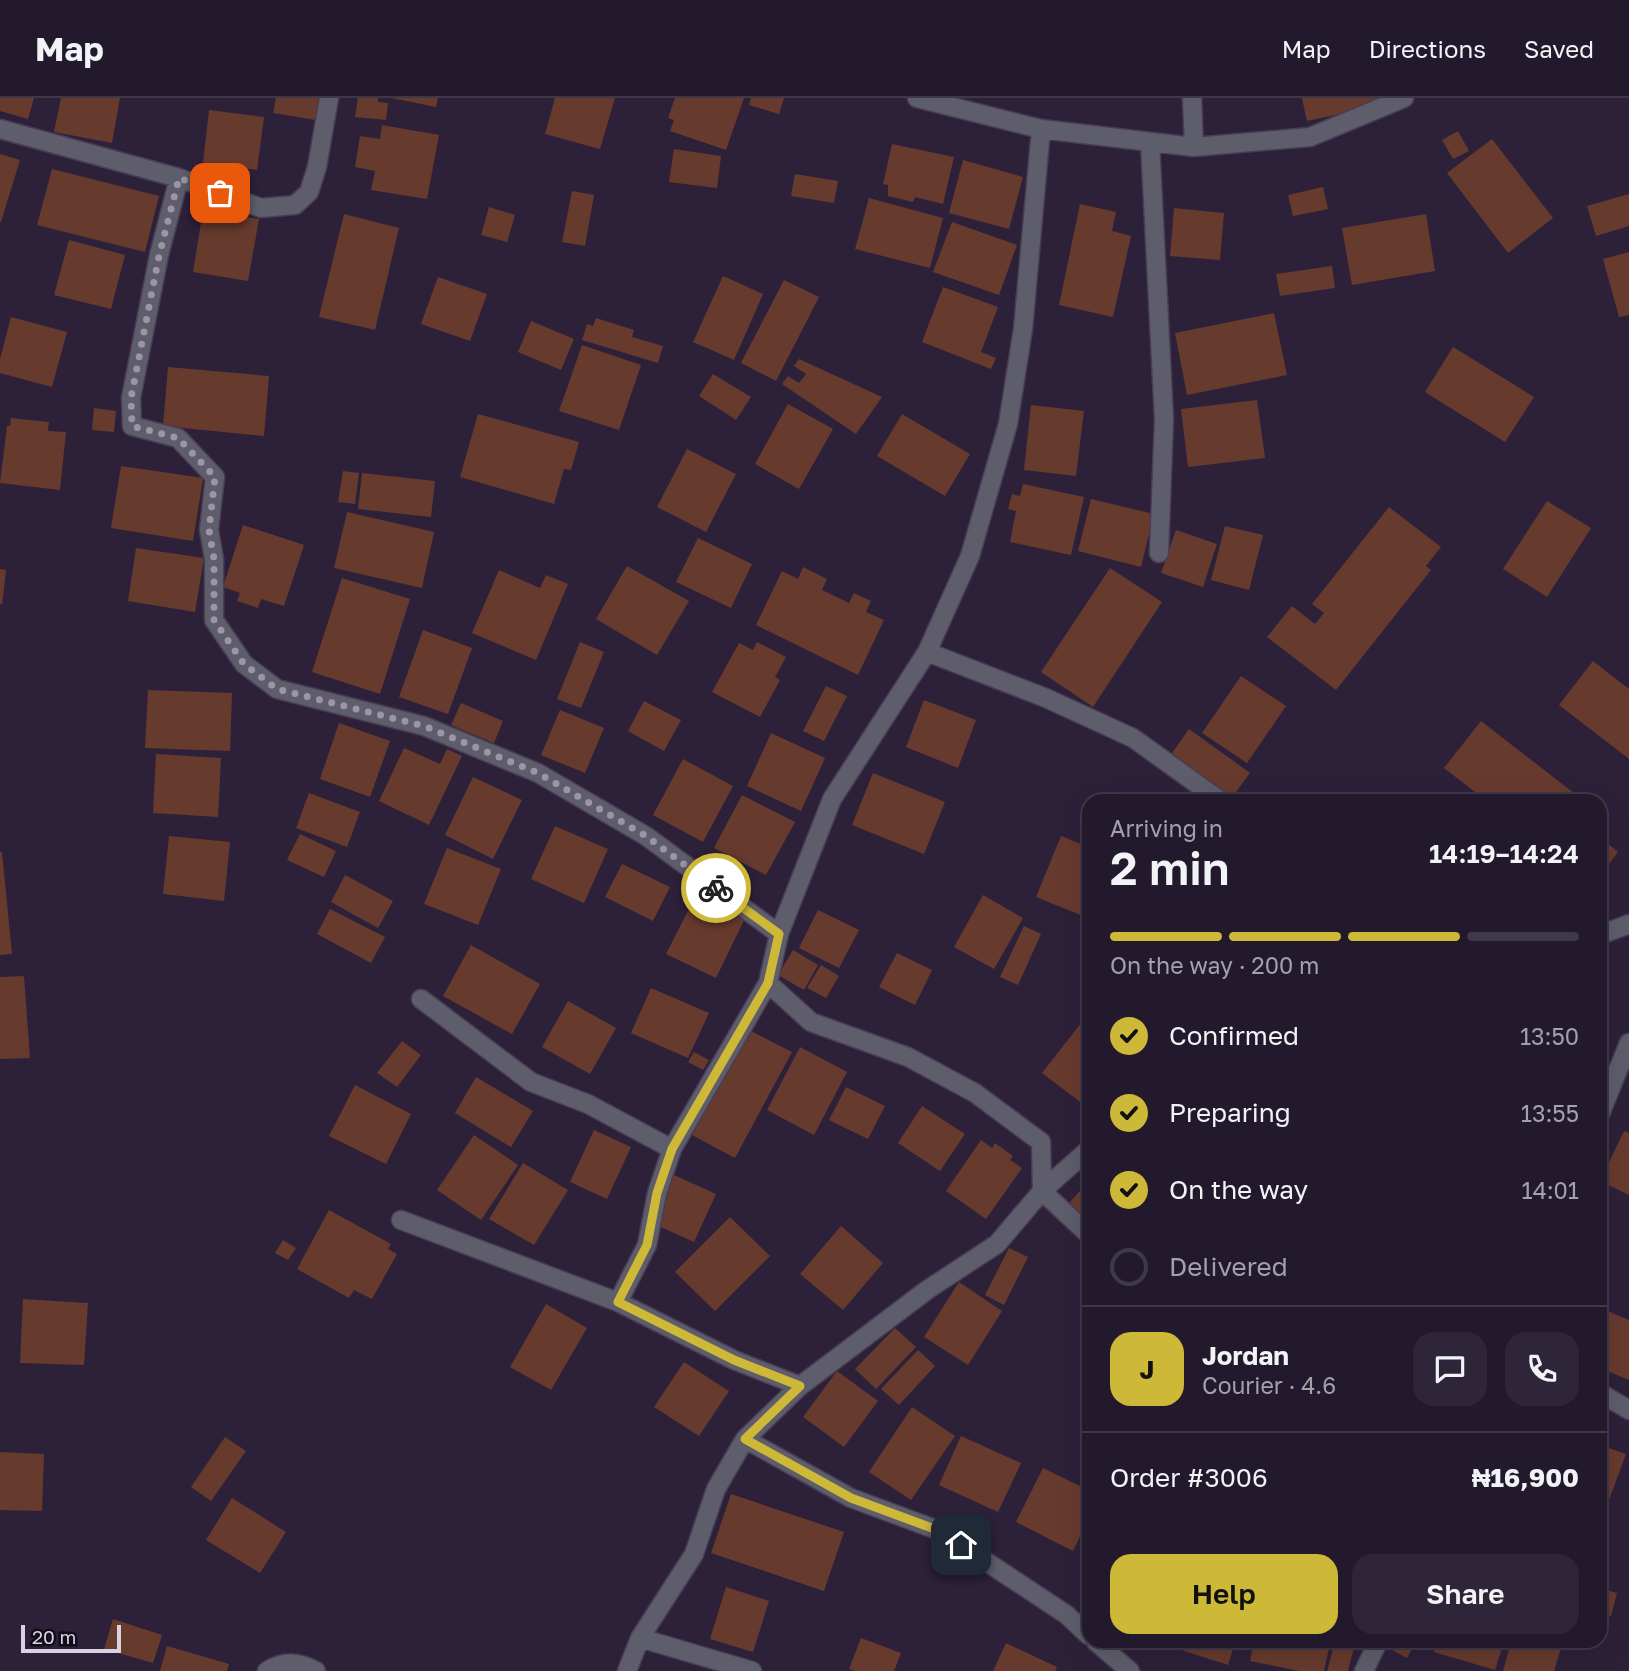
<!DOCTYPE html>
<html lang="en">
<head>
<meta charset="utf-8">
<style>
	body { margin:0; font-family:"Golos Text",sans-serif; background:#2e2638; color:#f1f3f6; height:100vh; display:flex; flex-direction:column; font-size:26px; white-space:nowrap }
	* { box-sizing:border-box; margin:0 }
	p { font-size:23px; color:#a2a0a9 }
	.icon { flex:none; width:38px; height:38px; fill:none; stroke:currentColor; stroke-width:2; stroke-linecap:round; stroke-linejoin:round }
	.map { position:relative; flex:1; overflow:hidden }
	.details { position:absolute; left:1082px; top:696px; width:525px; height:854px; display:flex; flex-direction:column; background:#22192c; border-radius:21px; box-shadow:0 7px 28px #0002,0 0 0 2px #3f3848 }
	.details>* { flex:none }
	.scale { position:absolute; left:21px; bottom:18px; width:100px; box-sizing:border-box; padding-left:7px; border:4px solid #d9d2e2; border-top:0; font-size:19px; line-height:24px; white-space:nowrap; color:#d9d2e2; -webkit-text-stroke:5px #130d19; paint-order:stroke }
	.pin { position:absolute; display:grid; place-items:center; width:60px; height:60px; color:#fff; margin:-30px; border-radius:14px; box-shadow:0 4px 10px #0006 }
	.courier { position:absolute; display:grid; place-items:center; width:70px; height:70px; margin:-35px; border:5px solid #ceb837; border-radius:50%; background:#fff; color:#222; box-shadow:0 2px 9px #0007 }
	.summary em { font-style:normal; font-weight:600 }
	.summary div { display:flex; flex-direction:column-reverse }
	.summary { display:flex; align-items:center; justify-content:space-between; height:119px; padding:0 28px }
	h1 { font-size:46px; font-weight:600; line-height:52px }
	.bar { display:grid; grid-template-columns:repeat(4,1fr); gap:10px 7px; align-content:center; height:84px; padding:0 28px }
	.bar i { height:9px; border-radius:5px; background:#3f3848 }
	.bar .selected { background:#ceb837 }
	.bar p { grid-column:span 4 }
	.line { display:flex; align-items:center; gap:18px; padding:0 28px; border-top:2px solid #3f3848 }
	.line div { flex:1 }
	.round { display:grid; place-items:center; flex:none; width:74px; height:74px; border-radius:21px; background:#2e2638 }
	ol { padding:0 28px; list-style:none }
	li { display:flex; align-items:center; gap:21px; height:77px }
	li p { margin-inline-start:auto }
	li .icon { padding:7px; border-radius:50%; background:#ceb837; color:#111; stroke-width:4 }
	li:last-child { color:#a2a0a9 }
	li i { width:38px; height:38px; border:4px solid #3f3848; border-radius:50% }
	.button { display:flex; gap:14px; margin-top:auto; padding:14px 28px }
	.button a { flex:1; height:80px; border-radius:21px; background:#ceb837; color:#111; font-size:28px; font-weight:600; line-height:80px; text-align:center }
	.button a+a { background:#2e2638; color:#f1f3f6 }
	header { display:flex; align-items:center; gap:42px; box-sizing:border-box; height:98px; padding:0 35px; background:#22192c; border-bottom:2px solid #3f3848 }
	header strong { font-size:33px }
	nav { display:flex; gap:38px; margin-inline-start:auto; font-size:24px }
	.map>svg:first-child { display:block }
	.building { fill:#673a2e }
	.lines { fill:none; stroke-linecap:round; stroke-linejoin:round }
	.minor-casing { stroke:#493d55; stroke-width:21 }
	.minor { stroke:#5e5d6b; stroke-width:18 }
	.done { stroke:#9d94a7; stroke-width:7; stroke-dasharray:0 12.6 }
	.route { stroke:#ceb837; stroke-width:9 }
</style>
</head>
<body>
<header>
<strong>Map</strong>
<nav><a>Map</a><a>Directions</a><a>Saved</a></nav>
</header>
<div class="map">
<svg width="1629" height="1573" viewBox="0 0 1629 1573">
	<rect width="100%" height="100%" fill="#2d213a"/>
	<!-- building -->
	<path class="building" d="M 0,0 L 34,0 L 28,21 L 0,13 Z
		M 61,0 L 120,0 L 112,45 L 54,34 Z
		M 276,0 L 319,0 L 316,22 L 273,15 Z
		M 358,0 L 378,0 L 378,4 L 388,5 L 386,22 L 355,19 Z
		M 391,0 L 438,0 L 436,9 Z
		M 555,0 L 615,0 L 600,51 L 545,36 Z
		M 675,0 L 744,0 L 726,52 L 670,33 L 674,22 L 668,20 Z
		M 751,0 L 784,0 L 779,16 L 749,7 Z
		M 1302,0 L 1376,0 L 1377,8 L 1307,23 Z
		M 209,12 L 264,19 L 257,72 L 203,65 Z
		M 382,27 L 439,37 L 427,101 L 371,92 L 375,73 L 355,69 L 360,38 L 380,41 Z
		M 1458,33 L 1469,53 L 1453,61 L 1442,42 Z
		M 1492,41 L 1553,120 L 1508,155 L 1447,75 Z
		M 892,46 L 954,59 L 943,106 L 915,99 L 913,104 L 888,98 L 888,87 L 883,86 Z
		M 674,51 L 721,58 L 717,90 L 669,84 Z
		M 0,56 L 20,62 L 1,124 L 0,124 Z
		M 963,62 L 1023,79 L 1009,131 L 949,115 Z
		M 52,71 L 159,98 L 145,154 L 37,127 Z
		M 795,76 L 838,83 L 834,105 L 791,98 Z
		M 1323,89 L 1328,111 L 1293,118 L 1288,97 Z
		M 572,93 L 594,97 L 585,148 L 562,144 Z
		M 1629,96 L 1629,128 L 1596,138 L 1587,108 Z
		M 869,100 L 943,120 L 930,170 L 855,151 Z
		M 1080,106 L 1116,114 L 1112,133 L 1131,138 L 1113,219 L 1059,207 Z
		M 489,109 L 515,117 L 507,144 L 481,137 Z
		M 1174,110 L 1224,115 L 1220,162 L 1170,158 Z
		M 203,112 L 259,121 L 248,183 L 193,174 Z
		M 344,116 L 399,130 L 375,232 L 319,219 Z
		M 1426,116 L 1435,173 L 1352,187 L 1342,130 Z
		M 952,124 L 1017,147 L 999,197 L 933,174 Z
		M 69,142 L 125,157 L 111,211 L 54,197 Z
		M 1629,154 L 1629,217 L 1619,219 L 1603,161 Z
		M 1332,168 L 1335,190 L 1280,198 L 1276,176 Z
		M 723,178 L 763,196 L 734,262 L 693,244 Z
		M 438,179 L 487,196 L 470,243 L 421,226 Z
		M 784,182 L 819,199 L 776,283 L 741,265 Z
		M 943,189 L 998,209 L 981,254 L 996,260 L 991,271 L 922,244 Z
		M 1274,215 L 1287,277 L 1187,297 L 1175,235 Z
		M 11,219 L 67,234 L 52,289 L 0,275 L 0,261 Z
		M 596,220 L 634,232 L 632,239 L 663,248 L 658,265 L 582,242 L 587,226 L 593,228 Z
		M 531,223 L 574,241 L 561,272 L 518,254 Z
		M 582,247 L 641,267 L 619,332 L 559,313 Z
		M 1453,249 L 1534,299 L 1505,344 L 1425,294 Z
		M 799,261 L 882,299 L 856,336 L 782,286 L 788,278 L 799,285 L 806,276 L 794,268 Z
		M 168,269 L 269,278 L 264,338 L 163,328 Z
		M 713,276 L 751,299 L 736,322 L 699,298 Z
		M 1257,302 L 1265,360 L 1188,369 L 1181,311 Z
		M 788,306 L 833,331 L 799,391 L 755,366 Z
		M 1031,307 L 1084,313 L 1076,378 L 1024,372 Z
		M 94,310 L 116,313 L 114,334 L 92,332 Z
		M 478,316 L 579,344 L 571,372 L 564,371 L 554,406 L 460,379 Z
		M 902,316 L 970,356 L 945,398 L 877,358 Z
		M 11,320 L 49,324 L 48,333 L 66,334 L 60,392 L 0,385 L 7,328 L 10,328 Z
		M 687,351 L 736,376 L 706,434 L 657,409 Z
		M 121,368 L 203,380 L 193,443 L 111,430 Z
		M 343,373 L 359,375 L 355,406 L 338,404 Z
		M 362,375 L 435,383 L 431,419 L 358,411 Z
		M 1023,386 L 1084,399 L 1071,457 L 1010,444 L 1016,413 L 1008,411 L 1012,396 L 1020,398 Z
		M 1091,401 L 1154,416 L 1141,469 L 1078,453 Z
		M 1547,403 L 1591,430 L 1547,499 L 1503,471 Z
		M 1389,409 L 1441,449 L 1426,468 L 1431,472 L 1336,592 L 1267,539 L 1292,508 L 1315,526 L 1324,515 L 1312,506 Z
		M 347,414 L 434,434 L 422,490 L 334,470 Z
		M 243,427 L 304,447 L 284,508 L 261,501 L 258,510 L 237,503 L 240,495 L 223,489 Z
		M 1225,428 L 1263,437 L 1249,492 L 1211,482 Z
		M 1176,432 L 1217,446 L 1203,489 L 1161,475 Z
		M 698,440 L 752,466 L 731,510 L 676,484 Z
		M 136,450 L 204,460 L 195,514 L 128,503 Z
		M 627,468 L 689,503 L 657,557 L 596,521 Z
		M 803,469 L 827,481 L 822,492 L 849,505 L 854,495 L 871,503 L 866,514 L 884,522 L 858,577 L 756,527 L 782,473 L 798,481 Z
		M 1110,470 L 1162,504 L 1093,609 L 1041,574 Z
		M 0,471 L 6,472 L 2,507 L 0,506 Z
		M 499,472 L 540,490 L 546,477 L 568,486 L 536,562 L 472,535 Z
		M 342,480 L 410,501 L 380,596 L 312,574 Z
		M 423,532 L 472,550 L 448,616 L 399,599 Z
		M 580,544 L 604,554 L 581,610 L 557,601 Z
		M 757,544 L 786,559 L 775,579 L 780,582 L 760,619 L 712,594 L 739,545 L 753,552 Z
		M 1593,563 L 1629,591 L 1629,661 L 1559,607 Z
		M 1241,578 L 1286,608 L 1247,665 L 1202,635 Z
		M 826,588 L 847,598 L 824,643 L 803,633 Z
		M 148,592 L 232,595 L 230,653 L 145,650 Z
		M 924,602 L 976,622 L 958,670 L 906,649 Z
		M 644,603 L 681,622 L 664,653 L 628,633 Z
		M 461,605 L 503,623 L 494,645 L 451,627 Z
		M 560,612 L 604,630 L 585,675 L 541,657 Z
		M 1481,623 L 1579,699 L 1575,704 L 1488,704 L 1444,670 Z
		M 339,625 L 390,643 L 370,699 L 320,681 Z
		M 1189,631 L 1250,675 L 1231,701 L 1170,658 Z
		M 771,635 L 825,660 L 801,713 L 747,688 Z
		M 404,650 L 440,666 L 447,651 L 462,658 L 429,727 L 379,703 Z
		M 156,656 L 221,660 L 218,719 L 153,715 Z
		M 683,661 L 733,688 L 703,744 L 653,717 Z
		M 873,675 L 945,704 L 924,756 L 852,727 Z
		M 473,679 L 522,702 L 493,761 L 445,737 Z
		M 309,695 L 360,714 L 347,749 L 296,730 Z
		M 742,697 L 795,724 L 766,777 L 714,750 Z
		M 555,728 L 608,751 L 584,805 L 531,781 Z
		M 300,736 L 336,753 L 324,779 L 287,762 Z
		M 169,738 L 230,744 L 224,803 L 163,796 Z
		M 1061,738 L 1088,749 L 1088,820 L 1036,799 Z
		M 1600,739 L 1618,754 L 1600,778 Z
		M 447,750 L 501,771 L 478,827 L 424,806 Z
		M 0,754 L 2,754 L 12,856 L 0,857 Z
		M 622,766 L 670,789 L 653,823 L 605,799 Z
		M 345,777 L 393,803 L 378,830 L 331,804 Z
		M 698,793 L 747,816 L 716,880 L 666,856 Z
		M 983,797 L 1023,820 L 994,871 L 954,849 Z
		M 330,811 L 385,839 L 371,865 L 317,836 Z
		M 818,812 L 859,832 L 839,870 L 799,850 Z
		M 1024,828 L 1041,836 L 1018,887 L 1000,879 Z
		M 471,847 L 540,886 L 512,936 L 443,898 Z
		M 793,852 L 818,867 L 804,892 L 778,877 Z
		M 897,855 L 932,872 L 915,907 L 879,889 Z
		M 821,867 L 839,878 L 826,900 L 807,890 Z
		M 24,878 L 30,960 L 0,961 L 0,879 Z
		M 651,890 L 709,915 L 688,960 L 631,935 Z
		M 568,903 L 616,930 L 590,976 L 542,949 Z
		M 1082,924 L 1088,929 L 1088,1010 L 1042,975 Z
		M 749,932 L 792,954 L 735,1060 L 692,1037 Z
		M 402,943 L 421,957 L 397,989 L 377,975 Z
		M 800,949 L 847,974 L 814,1037 L 767,1012 Z
		M 694,954 L 709,962 L 703,972 L 688,964 Z
		M 476,979 L 533,1013 L 511,1049 L 455,1015 Z
		M 355,987 L 411,1016 L 386,1066 L 329,1038 Z
		M 846,989 L 885,1008 L 868,1041 L 829,1022 Z
		M 922,1008 L 965,1036 L 940,1073 L 898,1045 Z
		M 594,1032 L 631,1049 L 607,1101 L 570,1084 Z
		M 1624,1033 L 1629,1035 L 1629,1097 L 1600,1083 Z
		M 474,1037 L 518,1067 L 481,1122 L 437,1092 Z
		M 981,1042 L 992,1050 L 995,1045 L 1013,1058 L 1010,1062 L 1022,1070 L 986,1121 L 946,1093 Z
		M 523,1065 L 568,1092 L 534,1147 L 489,1121 Z
		M 674,1077 L 716,1096 L 694,1144 L 652,1125 Z
		M 1088,1084 L 1088,1124 L 1068,1106 Z
		M 329,1112 L 391,1146 L 388,1151 L 397,1156 L 372,1201 L 354,1192 L 349,1200 L 297,1171 Z
		M 730,1119 L 770,1158 L 715,1213 L 675,1174 Z
		M 841,1128 L 883,1165 L 843,1212 L 800,1176 Z
		M 283,1142 L 296,1150 L 288,1162 L 275,1155 Z
		M 1009,1150 L 1028,1159 L 1004,1207 L 985,1197 Z
		M 959,1184 L 1002,1213 L 968,1267 L 924,1239 Z
		M 23,1201 L 88,1205 L 84,1267 L 20,1265 Z
		M 546,1206 L 587,1230 L 551,1292 L 510,1269 Z
		M 1600,1210 L 1629,1222 L 1629,1282 L 1600,1270 Z
		M 895,1230 L 916,1249 L 876,1291 L 855,1271 Z
		M 918,1252 L 935,1268 L 899,1307 L 881,1291 Z
		M 684,1264 L 729,1293 L 699,1338 L 654,1309 Z
		M 837,1273 L 878,1303 L 844,1349 L 803,1319 Z
		M 912,1309 L 955,1338 L 911,1402 L 869,1374 Z
		M 961,1338 L 1021,1365 L 998,1414 L 939,1387 Z
		M 225,1339 L 246,1353 L 211,1403 L 191,1389 Z
		M 1600,1347 L 1626,1356 L 1606,1410 L 1600,1408 Z
		M 0,1354 L 44,1356 L 42,1413 L 0,1412 Z
		M 1043,1370 L 1088,1392 L 1088,1422 L 1073,1453 L 1016,1424 Z
		M 731,1396 L 844,1434 L 824,1493 L 711,1455 Z
		M 232,1400 L 286,1434 L 260,1475 L 206,1442 Z
		M 726,1489 L 769,1503 L 753,1554 L 710,1541 Z
		M 1600,1490 L 1617,1495 L 1611,1518 L 1600,1515 Z
		M 113,1521 L 162,1537 L 153,1565 L 104,1551 Z
		M 861,1540 L 901,1555 L 894,1573 L 855,1573 L 849,1571 Z
		M 1171,1544 L 1235,1544 L 1228,1567 L 1169,1548 Z
		M 1254,1544 L 1295,1544 L 1329,1550 L 1324,1573 L 1299,1573 L 1250,1563 Z
		M 1335,1544 L 1354,1549 L 1348,1573 L 1327,1573 Z
		M 1397,1544 L 1415,1545 L 1407,1560 L 1392,1552 Z
		M 1437,1544 L 1504,1544 L 1495,1572 L 1434,1554 Z
		M 1511,1544 L 1563,1544 L 1554,1573 L 1503,1573 Z
		M 1006,1545 L 1057,1569 L 1055,1573 L 993,1573 Z
		M 167,1548 L 229,1566 L 227,1573 L 160,1573 Z"/>
	<g class="lines">
		<!-- minor casing -->
		<g class="minor-casing">
			<path id="minor" d="M 917,0 L 1041,31 L 1194,49 L 1310,39 L 1404,0
				M 1192,0 L 1194,49
				M 0,31 L 179,80 L 261,110 L 295,107 L 309,94 L 317,69 L 329,0
				M 1150,44 L 1164,321 L 1159,455
				M 179,80 L 159,157 L 131,300 L 132,328 L 178,340 L 215,379 L 209,432 L 214,461 L 214,522 L 244,566 L 277,591 L 424,628 L 538,675 L 646,738 L 779,836
				M 927,554 L 1046,600 L 1133,640 L 1222,704
				M 1600,837 L 1629,826
				M 768,885 L 811,924 L 908,959 L 975,995 L 1041,1044 L 1042,1093 L 1088,1136
				M 421,901 L 531,984 L 588,1006 L 672,1051
				M 1600,1016 L 1629,945
				M 401,1122 L 618,1204 L 734,1262 L 800,1288
				M 618,1204 L 647,1147 L 657,1095 L 672,1051 L 768,885 L 779,836 L 832,701 L 927,554 L 970,458 L 1008,326 L 1023,231 L 1041,31
				M 1600,1295 L 1629,1312
				M 745,1341 L 851,1400 L 940,1433 L 1067,1517 L 1088,1537
				M 640,1540 L 752,1573
				M 1096,1544 L 1130,1573
				M 267,1573 C 284,1562 299,1564 316,1573
				M 627,1573 L 640,1540 L 694,1456 L 716,1391 L 745,1341 L 800,1288 L 927,1192 L 997,1146 L 1042,1093 L 1088,1052
				M 1364,1573 L 1378,1544"/>
		</g>
		<!-- minor -->
		<use href="#minor" class="minor"/>
	</g>
	<g class="lines">
		<!-- done -->
		<path class="done" d="M 220,95 L 179,80 L 159,158 L 131,300 L 132,328 L 178,340 L 215,379 L 209,432 L 214,461 L 214,522 L 244,566 L 277,591 L 424,628 L 538,675 L 646,738 L 716,790"/>
		<!-- route -->
		<path class="route" d="M 716,790 L 779,836 L 768,885 L 672,1051 L 657,1095 L 647,1147 L 618,1204 L 734,1262 L 800,1288 L 745,1341 L 851,1400 L 940,1433 L 961,1447"/>
	</g>
</svg>
<div class="scale">20 m</div>
<div class="pin" style="left:220px;top:95px;background:#ea580c"><svg class="icon" aria-label="bag" viewBox="0 0 24 24"><path d="M5 8h14l-1 12H6zM9 8a3 3 0 0 1 6 0"/></svg></div>
<div class="pin" style="left:961px;top:1447px;background:#1f2937"><svg class="icon" aria-label="home" viewBox="0 0 24 24"><path d="M3 11l9-7 9 7M6 9v11h12V9"/></svg></div>
<div class="courier" style="left:716px;top:790px"><svg class="icon" aria-label="bike" viewBox="0 0 24 24"><circle cx="6" cy="16" r="4"/><circle cx="18" cy="16" r="4"/><path d="M6 16l4-8h5l3 8M10 8l3 8H6M13 5h3"/></svg></div>
<section class="details">
<div class="summary"><div><h1>2 min</h1><p>Arriving in</p></div><em>14:19–14:24</em></div>
<div class="bar"><i class="selected"></i><i class="selected"></i><i class="selected"></i><i></i><p>On the way · 200 m</p></div>
<ol>
<li><svg class="icon" aria-label="check" viewBox="0 0 24 24"><path d="M5 12l5 5 9-10"/></svg>Confirmed<p>13:50</p></li>
<li><svg class="icon" aria-label="check" viewBox="0 0 24 24"><path d="M5 12l5 5 9-10"/></svg>Preparing<p>13:55</p></li>
<li><svg class="icon" aria-label="check" viewBox="0 0 24 24"><path d="M5 12l5 5 9-10"/></svg>On the way<p>14:01</p></li>
<li><i></i>Delivered</li>
</ol>
<div class="line" style="height:126px"><b class="round" style="background:#ceb837;color:#111">J</b><div><b>Jordan</b><p>Courier · 4.6</p></div><a class="round"><svg class="icon" aria-label="chat" viewBox="0 0 24 24"><path d="M4 5h16v11H9l-5 4z"/></svg></a><a class="round"><svg class="icon" aria-label="phone" viewBox="0 0 24 24"><path d="M5 4h4l2 5-3 2q2 4 5 5l2-3 5 2v4C11 20 4 13 5 4z"/></svg></a></div>
<div class="line" style="height:91px"><div>Order #3006</div><b>₦16,900</b></div>
<div class="button"><a>Help</a><a>Share</a></div>
</section>
</div>
</body>
</html>
